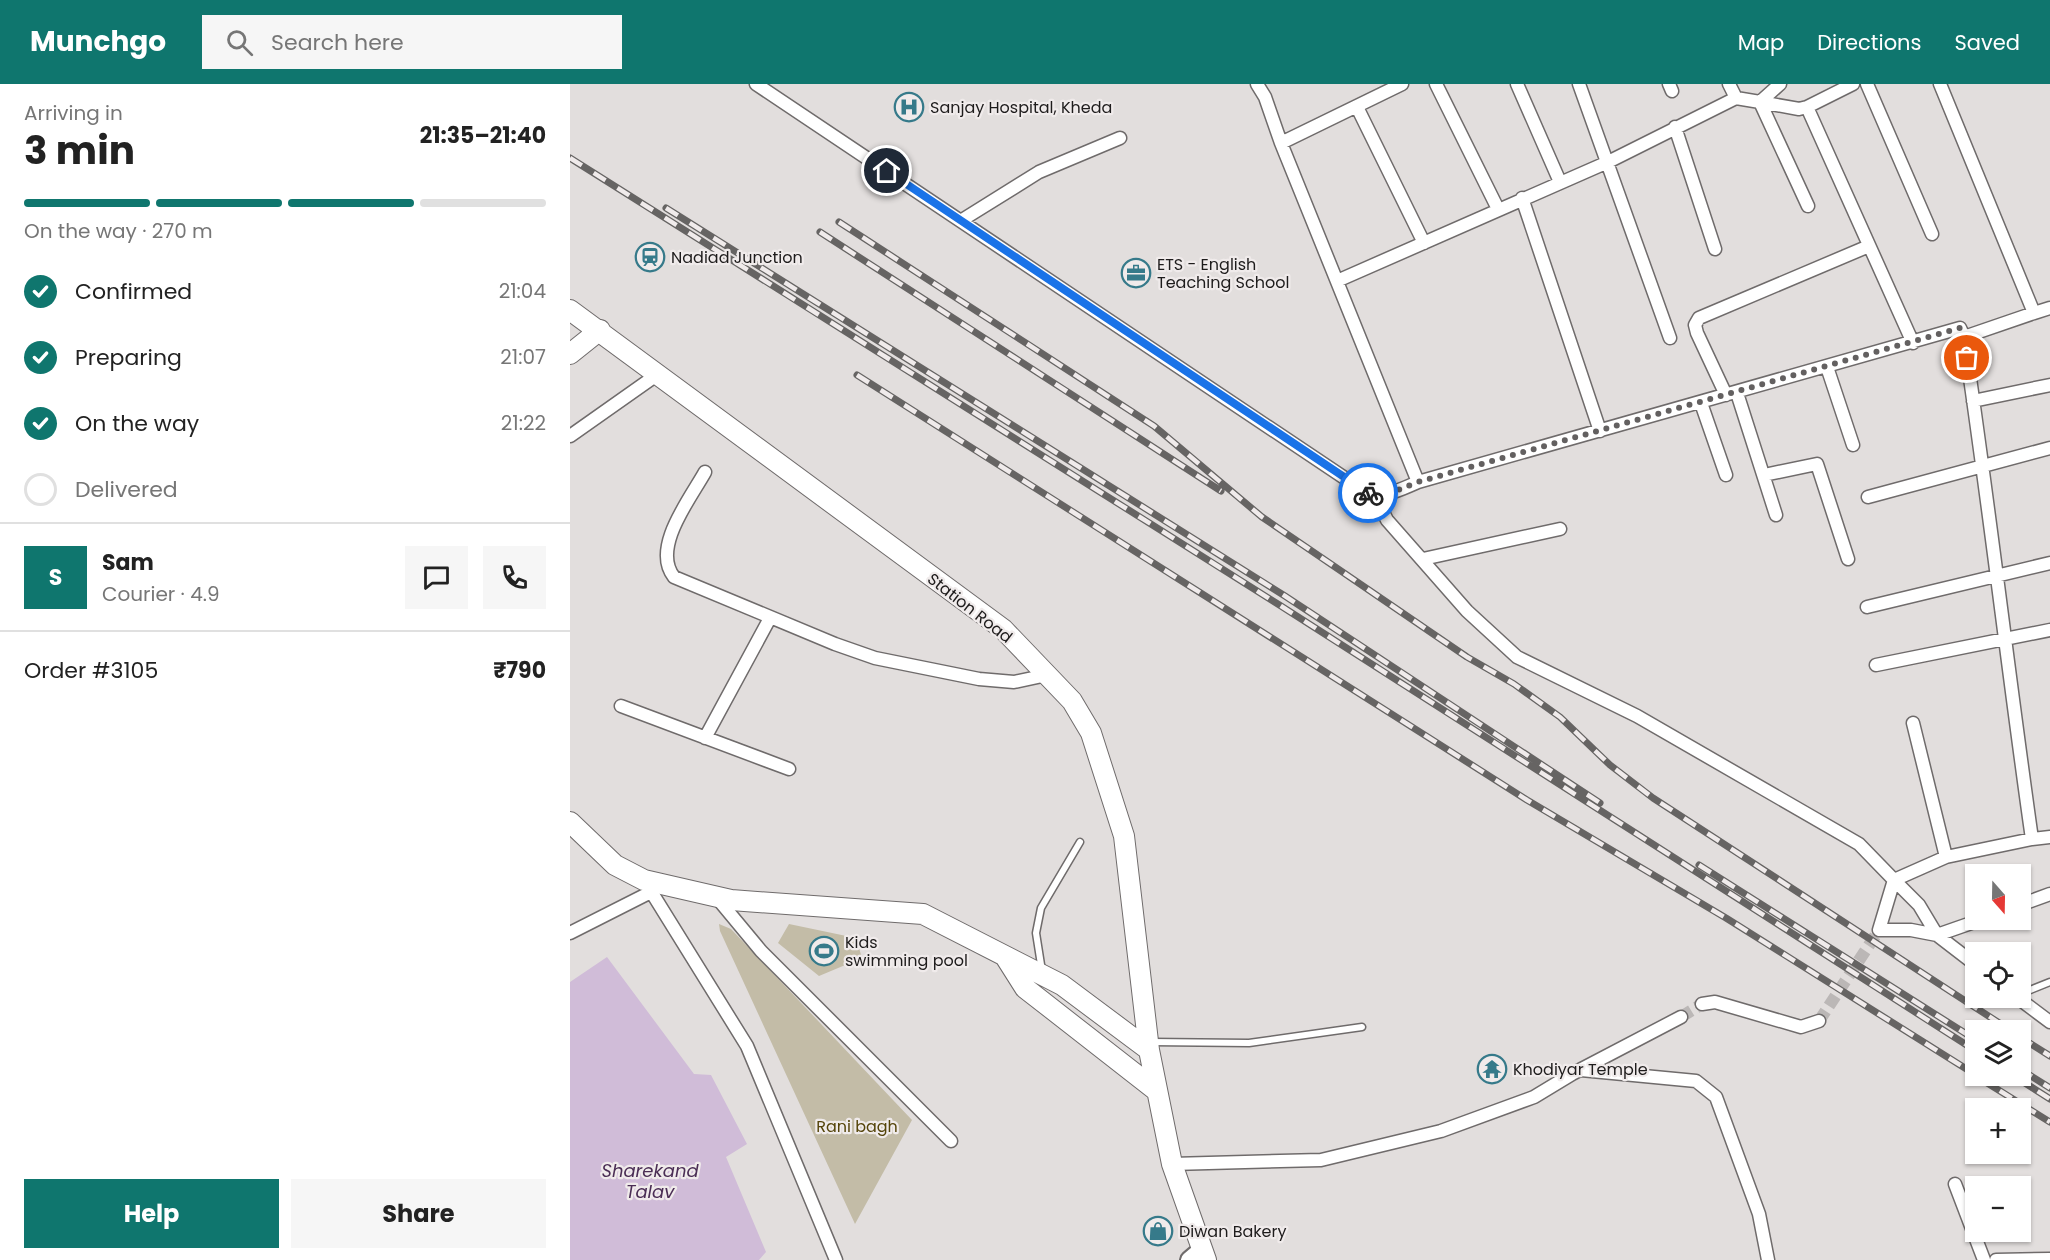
<!DOCTYPE html>
<html lang="en">
<head>
<meta charset="utf-8">
<style>
	body { margin:0; font-family:Poppins,sans-serif; background:#f6f6f6; color:#222; height:100vh; display:flex; flex-direction:column; font-size:22px; white-space:nowrap }
	* { box-sizing:border-box; margin:0 }
	p { font-size:20px; color:#767676 }
	.icon { flex:none; width:33px; height:33px; fill:none; stroke:currentColor; stroke-width:2; stroke-linecap:round; stroke-linejoin:round }
	.map { position:relative; flex:1; overflow:hidden }
	.details { display:flex; flex-direction:column; background:#fff; width:570px }
	.details>* { flex:none }
	.needle { width:39px; rotate:160deg }
	.tools { position:absolute; left:1395px; top:780px; display:grid; gap:12px }
	.tools a { display:grid; place-items:center; width:66px; height:66px; border-radius:0px; background:#fff; box-shadow:0 2px 4px #0004; font-size:30px }
	.pin { position:absolute; display:grid; place-items:center; width:51px; height:51px; color:#fff; margin:-26px; border:3px solid #fff; border-radius:50%; box-shadow:0 2px 6px #0007 }
	.courier { position:absolute; display:grid; place-items:center; width:60px; height:60px; margin:-30px; border:4px solid #1a73e8; border-radius:50%; background:#fff; color:#222; box-shadow:0 2px 8px #0007 }
	.head em { font-style:normal; font-weight:700 }
	.head div { display:flex; flex-direction:column-reverse }
	.head { display:flex; align-items:center; justify-content:space-between; height:102px; padding:0 24px }
	h1 { font-size:39px; font-weight:700; line-height:45px }
	.bar { display:grid; grid-template-columns:repeat(4,1fr); gap:9px 6px; align-content:center; height:72px; padding:0 24px }
	.bar i { height:8px; border-radius:4px; background:#e0e0e0 }
	.bar .active { background:#0f766e }
	.bar p { grid-column:span 4 }
	.line { display:flex; align-items:center; gap:15px; padding:0 24px; border-top:2px solid #e0e0e0 }
	.line div { flex:1 }
	.round { display:grid; place-items:center; flex:none; width:63px; height:63px; border-radius:0px; background:#f6f6f6 }
	ol { padding:0 24px; list-style:none }
	li { display:flex; align-items:center; gap:18px; height:66px }
	li p { margin-inline-start:auto }
	li .icon { padding:6px; border-radius:50%; background:#0f766e; color:#fff; stroke-width:4 }
	li:last-child { color:#767676 }
	li i { width:33px; height:33px; border:3px solid #e0e0e0; border-radius:50% }
	.cta { display:flex; gap:12px; margin-top:auto; padding:12px 24px }
	.cta a { flex:1; height:69px; border-radius:0px; background:#0f766e; color:#fff; font-size:24px; font-weight:700; line-height:69px; text-align:center }
	.cta a+a { background:#f6f6f6; color:#222 }
	header { display:flex; align-items:center; gap:36px; box-sizing:border-box; height:84px; padding:0 30px; background:#0f766e; color:#fff }
	header strong { font-size:28px }
	nav { display:flex; gap:33px; margin-inline-start:auto; font-size:21px }
	.search { width:420px; height:54px; background:#f6f6f6; display:flex; align-items:center; gap:15px; box-sizing:border-box; padding:0 21px; border-radius:0px; color:#767676; font-size:22px }
	main { display:flex; flex:1; min-height:0 }
	.map>svg:first-child { display:block }
	.green { fill:#c3bca7 }
	.water { fill:#d0bcd8 }
	.lines { fill:none; stroke-linecap:round; stroke-linejoin:round }
	.street-tunnel { stroke:#bbb7b6; stroke-width:12; stroke-dasharray:12 6; stroke-linecap:butt }
	.lane-casing { stroke:#6f6b6b; stroke-width:9 }
	.street-casing { stroke:#6f6b6b; stroke-width:15 }
	.secondary-casing { stroke:#6f6b6b; stroke-width:20 }
	.primary-casing { stroke:#6f6b6b; stroke-width:22 }
	.lane { stroke:#fff; stroke-width:6 }
	.street { stroke:#fff; stroke-width:12 }
	.secondary { stroke:#fff; stroke-width:16 }
	.primary { stroke:#fff; stroke-width:20 }
	.rail-casing { stroke:#666463; stroke-width:7 }
	.rail { stroke:#f0ebeb; stroke-width:4.5; stroke-dasharray:14; stroke-linecap:butt }
	.done { stroke:#636060; stroke-width:6; stroke-dasharray:0 10.8 }
	.route { stroke:#1a73e8; stroke-width:8 }
	.labels { text-anchor:middle; dominant-baseline:central; stroke-width:4.5; stroke-linejoin:round; paint-order:stroke }
	.poi-label { font-size:16px; fill:#1e1c1c; stroke:#f0ebeb; text-anchor:start }
	.street-label { font-size:16px; fill:#1e1c1c; stroke:#f0ebeb }
	.park-label { font-size:16px; fill:#544409; stroke:#f0ebeb }
	.water-label { font-size:18px; font-style:italic; fill:#4b2e55; stroke:#f0ebeb }
</style>
</head>
<body>
<header>
<strong>Munchgo</strong>
<div class="search"><svg class="icon" aria-label="search" viewBox="0 0 24 24"><circle cx="10" cy="10" r="6"/><path d="M15 15l6 6"/></svg>Search here</div>
<nav><a>Map</a><a>Directions</a><a>Saved</a></nav>
</header>
<main>
<section class="details">
<div class="head"><div><h1>3 min</h1><p>Arriving in</p></div><em>21:35–21:40</em></div>
<div class="bar"><i class="active"></i><i class="active"></i><i class="active"></i><i></i><p>On the way · 270 m</p></div>
<ol>
<li><svg class="icon" aria-label="check" viewBox="0 0 24 24"><path d="M5 12l5 5 9-10"/></svg>Confirmed<p>21:04</p></li>
<li><svg class="icon" aria-label="check" viewBox="0 0 24 24"><path d="M5 12l5 5 9-10"/></svg>Preparing<p>21:07</p></li>
<li><svg class="icon" aria-label="check" viewBox="0 0 24 24"><path d="M5 12l5 5 9-10"/></svg>On the way<p>21:22</p></li>
<li><i></i>Delivered</li>
</ol>
<div class="line" style="height:108px"><b class="round" style="background:#0f766e;color:#fff">S</b><div><b>Sam</b><p>Courier · 4.9</p></div><a class="round"><svg class="icon" aria-label="chat" viewBox="0 0 24 24"><path d="M4 5h16v11H9l-5 4z"/></svg></a><a class="round"><svg class="icon" aria-label="phone" viewBox="0 0 24 24"><path d="M5 4h4l2 5-3 2q2 4 5 5l2-3 5 2v4C11 20 4 13 5 4z"/></svg></a></div>
<div class="line" style="height:78px"><div>Order #3105</div><b>₹790</b></div>
<div class="cta"><a>Help</a><a>Share</a></div>
</section>
<div class="map">
<svg width="1480" height="1176" viewBox="0 0 1480 1176">
	<rect width="100%" height="100%" fill="#e2dedd"/>
	<!-- green -->
	<path class="green" d="M 149,840 L 161,845 L 342,1036 L 285,1140 L 150,847 Z
		M 219,840 L 286,854 L 292,874 L 249,892 L 208,859 Z"/>
	<!-- water -->
	<path class="water" d="M 37,873 L 124,990 L 141,991 L 177,1060 L 156,1073 L 196,1168 L 189,1176 L 0,1176 L 0,898 Z"/>
	<g class="lines">
		<!-- street-tunnel -->
		<path class="street-tunnel" d="M 1111,933 L 1132,920
			M 1249,937 L 1309,846"/>
		<!-- lane casing -->
		<g class="lane-casing">
			<path id="lane" d="M 472,887 L 466,849 L 471,824 L 510,758
				M 1450,910 L 1480,898
				M 580,958 L 679,959 L 792,943"/>
		</g>
		<!-- street casing -->
		<g class="street-casing">
			<path id="street" d="M 186,0 L 794,407 C 814,415 829,406 848,398 L 1390,244 L 1394,253 C 1419,420 1438,587 1462,755 L 1480,753
				M 687,0 L 695,13 L 711,59 L 848,398
				M 866,0 L 928,125
				M 947,0 L 990,98
				M 1009,0 L 1100,254
				M 1099,0 L 1102,7
				M 1159,0 L 1166,14 L 1190,18 L 1238,122
				M 1297,0 L 1362,150
				M 1370,0 L 1464,229 L 1394,253
				M 1190,18 L 1229,25 L 1237,23 L 1283,0
				M 1190,18 L 1210,0
				M 787,23 L 854,159
				M 1237,23 L 1343,259
				M 1105,43 L 1145,165
				M 711,59 L 832,0
				M 952,114 L 1030,347
				M 392,136 L 469,88 L 550,54
				M 767,197 L 1038,78 L 1166,14
				M 1464,229 L 1480,224
				M 1257,283 L 1283,361
				M 1167,309 L 1206,431
				M 1156,311 L 1127,249 L 1125,241 L 1129,234 L 1299,162
				M 1403,317 L 1480,301
				M 1131,319 L 1156,391
				M 0,352 L 88,290
				M 135,388 C 120,415 81,464 104,493 L 265,560 L 305,574 L 409,595 L 444,598 L 477,591
				M 1194,391 L 1247,380 L 1278,475
				M 805,412 L 817,436 L 897,527 L 947,573 L 1067,632 L 1289,760 L 1324,796 L 1309,846 L 1341,846 L 1367,851
				M 1298,413 L 1480,364
				M 853,475 L 990,445
				M 1297,523 L 1480,479
				M 1306,581 L 1480,546
				M 51,622 L 219,685
				M 1343,639 L 1376,773
				M 135,654 L 200,534
				M 74,796 L 177,962 L 266,1176
				M 147,814 L 191,867 L 381,1057
				M 1450,821 L 1480,810
				M 0,849 L 81,808
				M 1367,851 L 1410,836
				M 1406,881 L 1367,851 L 1349,821 L 1324,796 L 1376,773 L 1462,755
				M 1448,914 L 1480,938
				M 1132,920 L 1145,918 L 1231,943 L 1249,937
				M 1011,986 L 1126,997 L 1146,1013 L 1189,1130 L 1198,1176
				M 602,1080 L 751,1076 L 871,1047 L 964,1013 L 1002,990 L 1111,933
				M 1385,1100 L 1414,1176
				M 1426,1176 L 1480,1175"/>
		</g>
		<!-- secondary casing -->
		<g class="secondary-casing">
			<path id="secondary" d="M 619,1176 L 632,1165"/>
		</g>
		<!-- primary casing -->
		<g class="primary-casing">
			<path id="primary" d="M 0,226 L 433,545 L 502,617 L 521,649 L 554,752 L 579,966 L 602,1080 L 636,1176
				M 0,270 L 30,246
				M 0,738 L 45,781 L 74,796 L 161,816 L 353,830 L 492,901 L 579,966
				M 436,874 L 455,904 L 587,1007"/>
		</g>
		<!-- lane -->
		<use href="#lane" class="lane"/>
		<!-- street -->
		<use href="#street" class="street"/>
		<!-- secondary -->
		<use href="#secondary" class="secondary"/>
		<!-- primary -->
		<use href="#primary" class="primary"/>
		<!-- rail casing -->
		<g class="rail-casing">
			<path id="rail" d="M 0,74 L 711,522 L 1406,967
				M 96,124 L 715,512 L 1030,719
				M 269,138 L 584,342 L 692,433 L 897,573 L 944,600 L 990,633 L 1040,681 L 1083,714 L 1440,946
				M 250,148 L 651,407
				M 287,291 L 957,716 L 1156,834 L 1406,991
				M 1129,781 L 1406,956
				M 1450,953 L 1480,972
				M 1450,985 L 1480,1004
				M 1406,992 L 1480,1038
				M 1444,992 L 1480,1015"/>
		</g>
		<!-- rail -->
		<use href="#rail" class="rail"/>
	</g>
	<g class="lines">
		<!-- done -->
		<path class="done" d="M 798,409 L 815,411 L 848,398 L 1390,244 L 1397,274"/>
		<!-- route -->
		<path class="route" d="M 317,87 L 798,409"/>
	</g>
	<!-- icons -->
	<defs>
		<g id="hospital-ring" transform="scale(1.5)"><circle r="9.5" fill="#f0ebeb" stroke="#367a8a" stroke-width="1.5"/><path d="M-5-5h3v3.5h4V-5h3V5h-3V1.5h-4V5h-3Z" fill="#367a8a"/></g>
		<g id="station-ring" transform="scale(1.5)"><circle r="9.5" fill="#f0ebeb" stroke="#367a8a" stroke-width="1.5"/><path d="M-3-6H3Q5-6 5-4V2Q5 4 3 4L4.5 6H3L1.5 4h-3L-3 6H-4.5L-3 4Q-5 4-5 2V-4Q-5-6-3-6ZM-3.5-4v3h7v-3ZM-3.5 1v1.5H-2V1ZM2 1v1.5H3.5V1Z" fill="#367a8a"/></g>
		<g id="office-ring" transform="scale(1.5)"><circle r="9.5" fill="#f0ebeb" stroke="#367a8a" stroke-width="1.5"/><path d="M-6-3h4V-5.5h4V-3h4V5H-6ZM-1-4.5V-3h2v-1.5ZM-6 0V1H6V0Z" fill="#367a8a"/></g>
		<g id="stadium-ring" transform="scale(1.5)"><circle r="9.5" fill="#f0ebeb" stroke="#367a8a" stroke-width="1.5"/><path d="M0-5a6.5 5 0 1 0 0 10a6.5 5 0 1 0 0-10ZM-3.5-1.8h7v3.6h-7Z" fill="#367a8a"/></g>
		<g id="temple-ring" transform="scale(1.5)"><circle r="9.5" fill="#f0ebeb" stroke="#367a8a" stroke-width="1.5"/><path d="M0-6L5-2H3V0L6.5 2.5H4V6H1.5V3h-3V6H-4V2.5H-6.5L-3 0V-2H-5Z" fill="#367a8a"/></g>
		<g id="shop-ring" transform="scale(1.5)"><circle r="9.5" fill="#f0ebeb" stroke="#367a8a" stroke-width="1.5"/><path d="M-5-2.5h2.3a2.7 3.5 0 0 1 5.4 0H5L5.5 6h-11ZM-1.5-2.5h3a1.5 2.3 0 0 0-3 0Z" fill="#367a8a"/></g>
	</defs>
	<g fill-rule="evenodd">
		<use href="#hospital-ring" x="339" y="23"/>
		<use href="#station-ring" x="80" y="173"/>
		<use href="#office-ring" x="566" y="189"/>
		<use href="#stadium-ring" x="254" y="867"/>
		<use href="#temple-ring" x="922" y="985"/>
		<use href="#shop-ring" x="588" y="1147"/>
	</g>
	<g class="labels">
		<!-- poi labels -->
		<g class="poi-label">
			<text x="360" y="23">Sanjay Hospital, Kheda</text>
			<text x="101" y="173">Nadiad Junction</text>
			<text x="587" y="180">ETS - English<tspan x="587" dy="18">Teaching School</tspan></text>
			<text x="275" y="858">Kids<tspan x="275" dy="18">swimming pool</tspan></text>
			<text x="943" y="985">Khodiyar Temple</text>
			<text x="609" y="1147">Diwan Bakery</text>
		</g>
		<!-- street labels -->
		<g class="street-label">
			<text transform="translate(400 524) rotate(38)">Station Road</text>
		</g>
		<!-- park labels -->
		<g class="park-label">
			<text x="287" y="1042">Rani bagh</text>
		</g>
		<!-- water labels -->
		<g class="water-label">
			<text x="80" y="1086">Sharekand<tspan x="80" dy="21">Talav</tspan></text>
		</g>
	</g>
</svg>
<div class="tools">
<a><svg class="needle" viewBox="-14 -14 28 28"><path d="M0-13l5 13h-10z" fill="#e53935"/><path d="M0 13l5-13h-10z" fill="#767676"/></svg></a>
<a><svg class="icon" aria-label="locate" viewBox="0 0 24 24"><circle cx="12" cy="12" r="6"/><path d="M12 2v4M12 18v4M2 12h4M18 12h4"/></svg></a>
<a><svg class="icon" aria-label="layers" viewBox="0 0 24 24"><path d="M12 4l9 5-9 5-9-5zM3 14l9 5 9-5"/></svg></a>
<a>+</a>
<a>−</a>
</div>
<div class="pin" style="left:1397px;top:274px;background:#ea580c"><svg class="icon" aria-label="bag" viewBox="0 0 24 24"><path d="M5 8h14l-1 12H6zM9 8a3 3 0 0 1 6 0"/></svg></div>
<div class="pin" style="left:317px;top:87px;background:#1f2937"><svg class="icon" aria-label="home" viewBox="0 0 24 24"><path d="M3 11l9-7 9 7M6 9v11h12V9"/></svg></div>
<div class="courier" style="left:798px;top:409px"><svg class="icon" aria-label="bike" viewBox="0 0 24 24"><circle cx="6" cy="16" r="4"/><circle cx="18" cy="16" r="4"/><path d="M6 16l4-8h5l3 8M10 8l3 8H6M13 5h3"/></svg></div>
</div>
</main>
</body>
</html>
